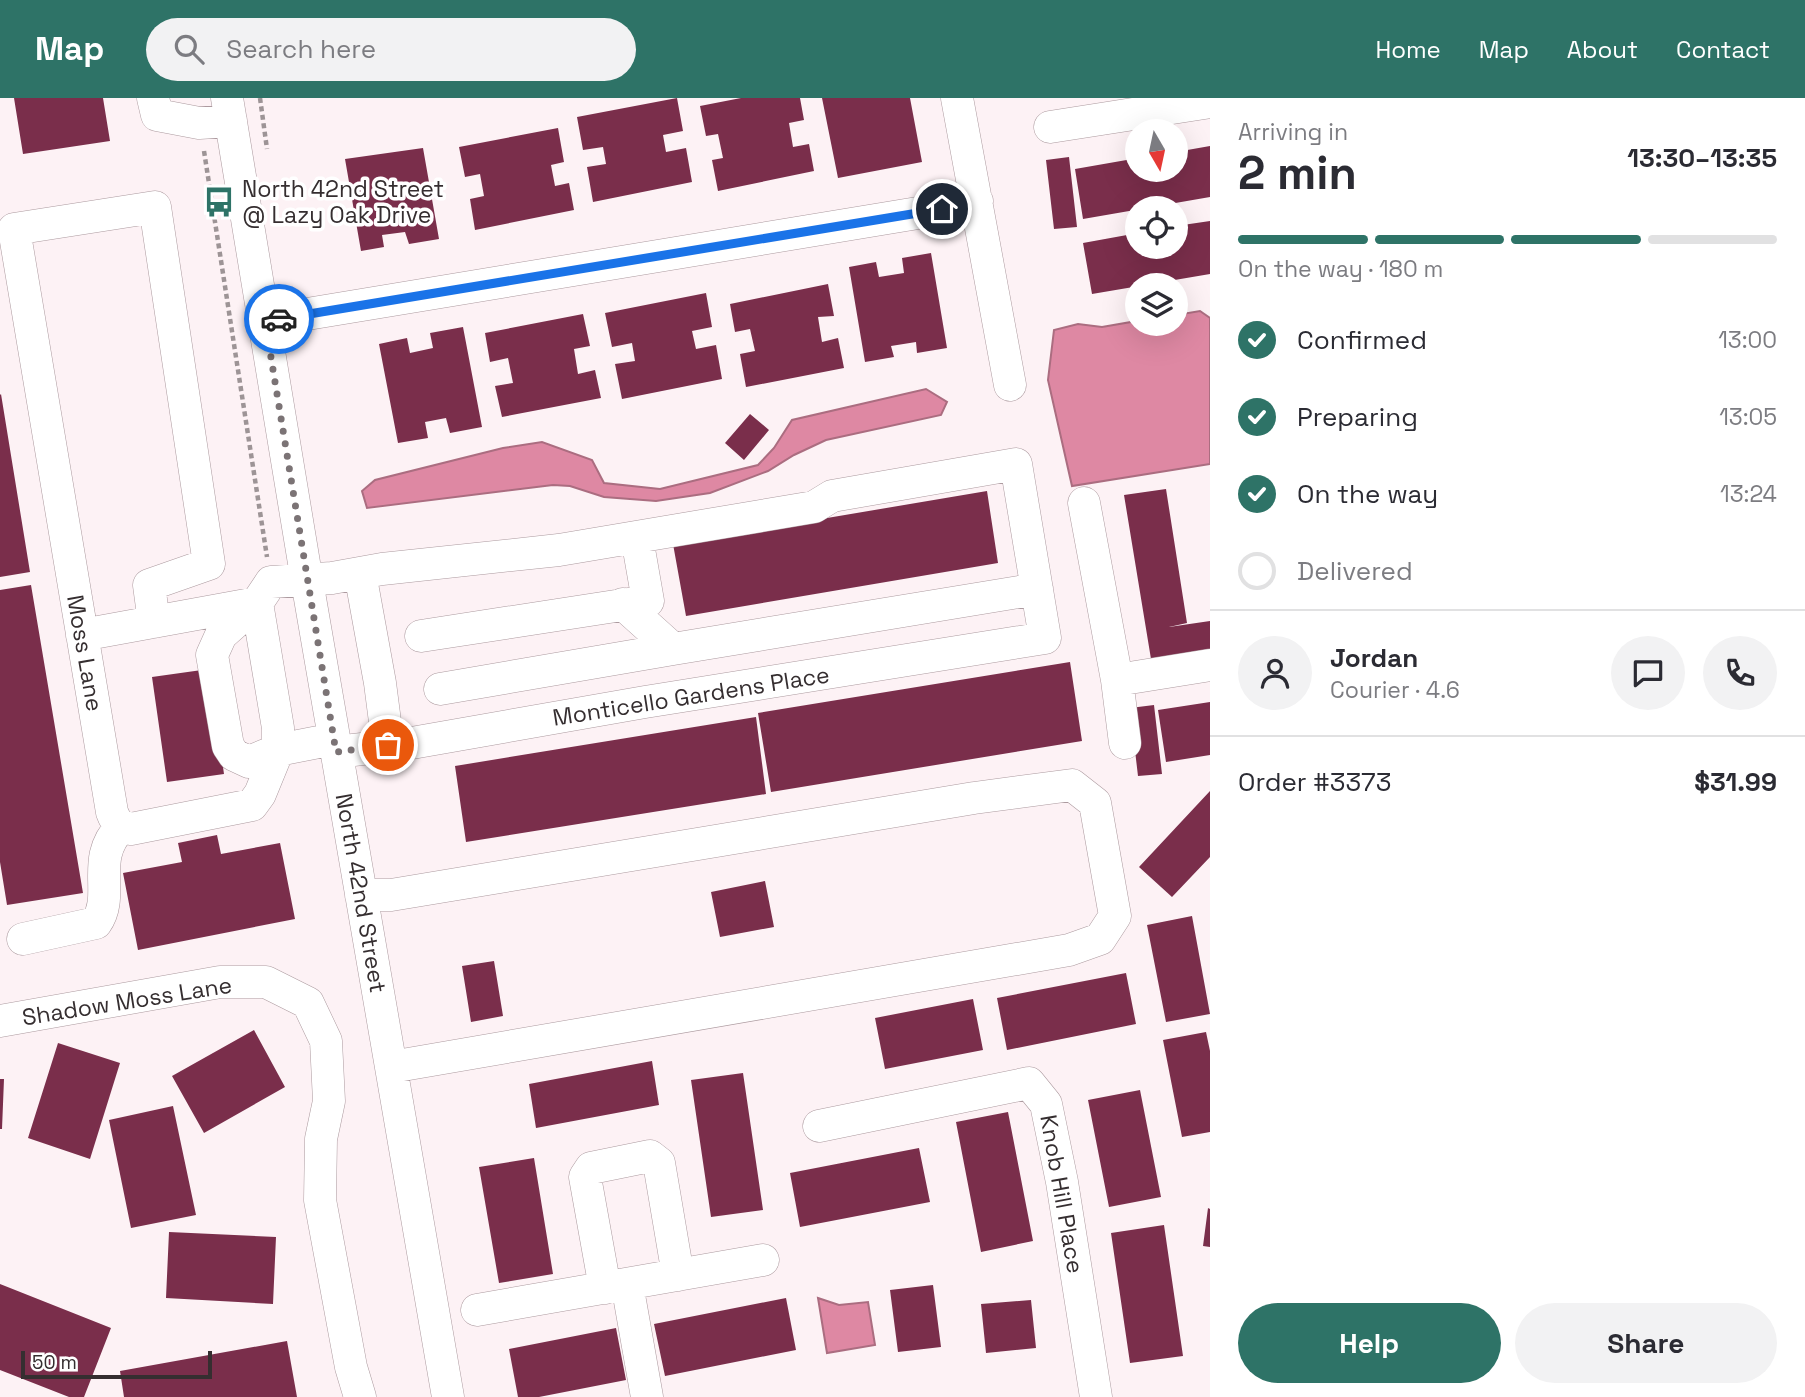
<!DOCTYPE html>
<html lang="en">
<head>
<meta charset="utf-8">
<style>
	body { margin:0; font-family:"Space Grotesk",sans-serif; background:#f2f2f3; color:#2b2b33; height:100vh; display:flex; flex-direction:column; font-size:26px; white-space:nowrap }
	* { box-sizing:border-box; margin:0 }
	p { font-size:23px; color:#7c7c81 }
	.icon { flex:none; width:38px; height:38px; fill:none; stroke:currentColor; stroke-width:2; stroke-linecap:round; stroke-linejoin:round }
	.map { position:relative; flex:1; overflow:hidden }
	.drawer { display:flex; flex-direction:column; background:#fff; width:595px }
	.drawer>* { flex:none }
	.needle { width:46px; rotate:171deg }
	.controls { position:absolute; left:1125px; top:21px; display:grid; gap:14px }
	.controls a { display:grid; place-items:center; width:63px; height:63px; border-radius:50%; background:#fff; box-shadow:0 7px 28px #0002; font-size:35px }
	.scale { position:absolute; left:21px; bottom:18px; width:191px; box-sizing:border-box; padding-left:7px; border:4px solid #352e30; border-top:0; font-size:19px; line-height:24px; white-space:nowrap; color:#352e30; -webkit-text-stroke:5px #fff; paint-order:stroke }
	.pin { position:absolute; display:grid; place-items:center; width:60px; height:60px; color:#fff; margin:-30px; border:4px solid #fff; border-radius:50%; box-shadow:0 2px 7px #0007 }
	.courier { position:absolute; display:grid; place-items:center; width:70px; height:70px; margin:-35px; border:5px solid #1a73e8; border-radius:50%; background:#fff; color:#222; box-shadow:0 2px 9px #0007 }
	.overview em { font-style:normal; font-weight:600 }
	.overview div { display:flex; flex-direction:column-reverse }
	.overview { display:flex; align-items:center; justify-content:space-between; height:119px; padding:0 28px }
	h1 { font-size:46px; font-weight:600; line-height:52px }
	.bar { display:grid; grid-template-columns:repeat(4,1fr); gap:10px 7px; align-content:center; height:84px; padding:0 28px }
	.bar i { height:9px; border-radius:5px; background:#e1e1e2 }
	.bar .current { background:#2e7367 }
	.bar p { grid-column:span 4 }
	.line { display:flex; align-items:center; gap:18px; padding:0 28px; border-top:2px solid #e1e1e2 }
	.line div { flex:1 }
	.round { display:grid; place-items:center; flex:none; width:74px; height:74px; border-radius:37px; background:#f2f2f3 }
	ol { padding:0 28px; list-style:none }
	li { display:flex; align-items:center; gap:21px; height:77px }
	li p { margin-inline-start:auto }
	li .icon { padding:7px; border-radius:50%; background:#2e7367; color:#fff; stroke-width:4 }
	li:last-child { color:#7c7c81 }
	li i { width:38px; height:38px; border:4px solid #e1e1e2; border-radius:50% }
	.button { display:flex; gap:14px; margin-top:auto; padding:14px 28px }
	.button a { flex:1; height:80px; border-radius:42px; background:#2e7367; color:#fff; font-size:28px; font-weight:600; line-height:80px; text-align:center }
	.button a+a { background:#f2f2f3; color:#2b2b33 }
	header { display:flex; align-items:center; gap:42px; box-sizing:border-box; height:98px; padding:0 35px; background:#2e7367; color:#fff }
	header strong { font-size:33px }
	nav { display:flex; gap:38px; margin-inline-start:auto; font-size:24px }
	.search { width:490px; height:63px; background:#f2f2f3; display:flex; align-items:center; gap:18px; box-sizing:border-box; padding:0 24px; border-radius:38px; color:#7c7c81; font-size:26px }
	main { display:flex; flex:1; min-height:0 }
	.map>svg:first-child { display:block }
	.water { fill:#de88a3; stroke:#ab6d80; stroke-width:2 }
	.building { fill:#7a2e4b }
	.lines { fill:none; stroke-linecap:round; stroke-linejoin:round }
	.minor-casing { stroke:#ac9a9f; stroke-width:33 }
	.path { stroke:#9d9496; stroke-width:4.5; stroke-dasharray:5 3.5; stroke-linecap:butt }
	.minor { stroke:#fff; stroke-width:32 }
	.done { stroke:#7b7375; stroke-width:7; stroke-dasharray:0 12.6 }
	.route { stroke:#1a73e8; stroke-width:9 }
	.labels { text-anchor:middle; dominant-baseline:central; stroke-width:7; stroke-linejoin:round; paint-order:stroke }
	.poi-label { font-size:23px; fill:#352e30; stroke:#fff; text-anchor:start }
	.street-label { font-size:23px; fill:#352e30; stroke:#fff }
</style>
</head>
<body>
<header>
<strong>Map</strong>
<div class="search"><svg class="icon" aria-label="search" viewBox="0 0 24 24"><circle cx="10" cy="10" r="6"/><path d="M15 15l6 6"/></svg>Search here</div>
<nav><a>Home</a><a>Map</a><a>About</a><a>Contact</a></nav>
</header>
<main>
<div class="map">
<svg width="1210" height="1299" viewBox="0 0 1210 1299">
	<rect width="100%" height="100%" fill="#fdf2f5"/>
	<!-- water -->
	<path class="water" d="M 1200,213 L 1210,220 L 1210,366 L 1072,388 L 1048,282 L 1054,232 L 1078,226 L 1102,229 L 1137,223 L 1138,226 L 1176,226 L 1176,217 Z
		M 926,291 L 947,304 L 941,317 L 826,342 L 794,357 L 768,373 L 710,395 L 656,403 L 604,399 L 570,388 L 553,387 L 367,410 L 362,393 L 375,382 L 503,350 L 542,344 L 592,362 L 604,385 L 660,391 L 758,367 L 774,350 L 792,322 Z
		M 818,1200 L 839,1207 L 868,1204 L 875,1247 L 827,1255 Z"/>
	<!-- building -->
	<path class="building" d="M 14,0 L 103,0 L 110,43 L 23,56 Z
		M 677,0 L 683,33 L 663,37 L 666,54 L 686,50 L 692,84 L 593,104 L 587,69 L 606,66 L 603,49 L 583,52 L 577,19 Z
		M 741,0 L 800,0 L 804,22 L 789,25 L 793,49 L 809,46 L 814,73 L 718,93 L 712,62 L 723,60 L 718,36 L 706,38 L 700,8 Z
		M 822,0 L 910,0 L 922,64 L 838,80 Z
		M 558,30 L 564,64 L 551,67 L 555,88 L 569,85 L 574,112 L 475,132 L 470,101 L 484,98 L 480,76 L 465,79 L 459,49 Z
		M 1210,48 L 1210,99 L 1083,121 L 1075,71 L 1138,60 L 1138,72 L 1176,72 L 1176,54 Z
		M 423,50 L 439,141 L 409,146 L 405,134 L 382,137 L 384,149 L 361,153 L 345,61 Z
		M 1069,59 L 1077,129 L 1054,131 L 1046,62 Z
		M 1210,123 L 1210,176 L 1092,196 L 1083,145 L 1138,135 L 1138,149 L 1176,149 L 1176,128 Z
		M 931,155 L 947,250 L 917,255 L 916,244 L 891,248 L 894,259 L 865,264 L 849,169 L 876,164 L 879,179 L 904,175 L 902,160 Z
		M 828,186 L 834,218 L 818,219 L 822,244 L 838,240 L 844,270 L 746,289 L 740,256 L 755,253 L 750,231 L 735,234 L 730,206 Z
		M 706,195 L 712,229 L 692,233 L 696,251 L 716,247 L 722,281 L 622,301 L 615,266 L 635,263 L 632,245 L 612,249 L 605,215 Z
		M 583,216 L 590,248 L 574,251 L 578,276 L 595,272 L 601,300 L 502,319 L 495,288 L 513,285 L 508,260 L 490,264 L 485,235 Z
		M 463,229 L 482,329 L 450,335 L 446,320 L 425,324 L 428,340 L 398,345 L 379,246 L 407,240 L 410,255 L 433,250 L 430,235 Z
		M 1,296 L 30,474 L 0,479 L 0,297 Z
		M 750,316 L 769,332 L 744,362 L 725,345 Z
		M 1166,391 L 1187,525 L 1169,529 L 1210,523 L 1210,551 L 1151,561 L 1124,397 Z
		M 987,393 L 998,465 L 686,518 L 673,446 Z
		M 31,487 L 83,795 L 7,807 L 0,764 L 0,492 Z
		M 1070,564 L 1082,643 L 771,694 L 758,615 Z
		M 209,571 L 224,676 L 167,684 L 152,579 Z
		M 1210,604 L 1210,657 L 1166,664 L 1158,612 Z
		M 1154,607 L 1162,676 L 1138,678 L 1130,610 Z
		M 756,619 L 766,696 L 466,744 L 455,668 Z
		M 1210,693 L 1210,759 L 1172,799 L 1139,769 Z
		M 217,737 L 221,756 L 280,745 L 295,821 L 138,852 L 123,775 L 182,764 L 178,745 Z
		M 765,783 L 774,829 L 720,839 L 711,794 Z
		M 1192,818 L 1210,916 L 1166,924 L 1147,827 Z
		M 494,863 L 503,918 L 471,924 L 462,868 Z
		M 1126,875 L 1136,926 L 1007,952 L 997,900 Z
		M 973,901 L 983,952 L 885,971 L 875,920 Z
		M 254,932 L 285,989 L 204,1035 L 172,978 Z
		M 1206,934 L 1210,953 L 1210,1034 L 1182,1039 L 1163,942 Z
		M 58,945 L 120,965 L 90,1061 L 28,1040 Z
		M 652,963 L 659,1007 L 536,1030 L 529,986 Z
		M 743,975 L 763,1112 L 711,1119 L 691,982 Z
		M 0,981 L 4,981 L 2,1031 L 0,1031 Z
		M 1140,992 L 1161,1099 L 1109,1109 L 1088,1002 Z
		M 173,1008 L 196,1117 L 131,1130 L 109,1022 Z
		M 1008,1014 L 1033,1143 L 981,1154 L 956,1024 Z
		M 919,1050 L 930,1104 L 800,1129 L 790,1075 Z
		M 534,1060 L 553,1176 L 499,1185 L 479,1069 Z
		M 1208,1110 L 1210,1111 L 1210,1149 L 1203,1148 Z
		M 1164,1127 L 1183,1258 L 1130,1265 L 1111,1135 Z
		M 169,1134 L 276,1139 L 273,1206 L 166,1200 Z
		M 0,1186 L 111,1230 L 84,1299 L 69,1299 L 0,1272 Z
		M 933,1187 L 941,1249 L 898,1254 L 890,1192 Z
		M 786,1200 L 796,1252 L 665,1278 L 654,1226 Z
		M 1031,1202 L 1036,1250 L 986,1255 L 981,1206 Z
		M 616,1230 L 626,1282 L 539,1299 L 518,1299 L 509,1251 Z
		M 287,1243 L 297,1299 L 124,1299 L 120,1273 Z"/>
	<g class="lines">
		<!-- minor casing -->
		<g class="minor-casing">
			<path id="minor" d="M 153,0 L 157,17 L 199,25 L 231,23
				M 227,0 L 307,483 L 448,1299
				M 957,0 L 1010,287
				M 1050,29 L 1210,4
				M 265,223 L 942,111 L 977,103
				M 1084,405 L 1117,582 L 1125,645
				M 360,475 L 380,585 L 388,647
				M 257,505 L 278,630 L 278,652 L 249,664 L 234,657 L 228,648 L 212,557 L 221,537 L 257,505 L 271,484 L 332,480 L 382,471 L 559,452 L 814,409 L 832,398 L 1016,366 L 1045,540 L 645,604 L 406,646 L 336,654
				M 623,506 L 673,551 L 1037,491
				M 154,524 L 149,487 L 209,466 L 155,109 L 14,131 L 112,714 C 116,725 120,729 131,731 L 252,707 L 260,696 L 278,652 L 334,641
				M 82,537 L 257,505
				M 421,538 L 648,503 L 637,440
				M 1117,582 L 1210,567
				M 440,591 L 673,551
				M 361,797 L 391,797 L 974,700 L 1072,687 L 1095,705 L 1115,818 L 1100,841 L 1069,852 L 391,969
				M 23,841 L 96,825 C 116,797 89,761 121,729
				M 0,923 L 220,884 L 266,884 L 308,905 L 326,943 L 329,1003 L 321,1041 L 320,1102 L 351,1269 L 360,1299
				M 819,1028 L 1029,985 L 1046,1006 L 1062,1084 L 1096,1299
				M 627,1186 L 647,1299
				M 605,1190 L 585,1079 L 591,1070 L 650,1058 L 659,1065 L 678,1177
				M 477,1212 L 763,1162"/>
		</g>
		<!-- path -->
		<path class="path" d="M 260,0 L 267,51
			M 204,53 L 267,459"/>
		<!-- minor -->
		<use href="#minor" class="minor"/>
	</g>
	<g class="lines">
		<!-- done -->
		<path class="done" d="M 279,221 L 265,223 L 336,654 L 388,647"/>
		<!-- route -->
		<path class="route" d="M 279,221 L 942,111"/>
	</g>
	<!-- icons -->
	<defs>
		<g id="bus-bare" transform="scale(2.415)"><path d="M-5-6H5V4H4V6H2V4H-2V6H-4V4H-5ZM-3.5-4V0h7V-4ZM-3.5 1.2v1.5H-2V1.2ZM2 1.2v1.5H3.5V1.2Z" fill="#2e7367" stroke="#fff" stroke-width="2.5" paint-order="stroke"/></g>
	</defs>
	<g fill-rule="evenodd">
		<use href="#bus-bare" x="219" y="104"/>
	</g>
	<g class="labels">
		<!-- poi labels -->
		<g class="poi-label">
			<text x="242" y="91">North 42nd Street<tspan x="242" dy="26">@ Lazy Oak Drive</tspan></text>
		</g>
		<!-- street labels -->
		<g class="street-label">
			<text transform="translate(85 555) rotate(80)">Moss Lane</text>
			<text transform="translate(691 598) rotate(-9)">Monticello Gardens Place</text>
			<text transform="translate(361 795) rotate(80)">North 42nd Street</text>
			<text transform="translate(127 903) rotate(-9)">Shadow Moss Lane</text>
			<text transform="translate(1062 1096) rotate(80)">Knob Hill Place</text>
		</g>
	</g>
</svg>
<div class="controls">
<a><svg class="needle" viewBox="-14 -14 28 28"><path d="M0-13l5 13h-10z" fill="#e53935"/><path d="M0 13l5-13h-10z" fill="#7c7c81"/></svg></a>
<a><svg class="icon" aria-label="locate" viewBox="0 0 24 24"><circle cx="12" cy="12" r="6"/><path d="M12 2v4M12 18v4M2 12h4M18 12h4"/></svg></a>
<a><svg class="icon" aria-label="layers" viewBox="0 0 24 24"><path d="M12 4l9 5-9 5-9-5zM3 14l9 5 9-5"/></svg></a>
</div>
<div class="scale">50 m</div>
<div class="pin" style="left:388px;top:647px;background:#ea580c"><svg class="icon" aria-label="bag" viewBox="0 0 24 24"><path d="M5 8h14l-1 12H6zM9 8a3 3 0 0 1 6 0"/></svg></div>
<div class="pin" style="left:942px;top:111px;background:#1f2937"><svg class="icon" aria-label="home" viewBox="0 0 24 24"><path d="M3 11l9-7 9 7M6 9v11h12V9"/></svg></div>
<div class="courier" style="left:279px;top:221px"><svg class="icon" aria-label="car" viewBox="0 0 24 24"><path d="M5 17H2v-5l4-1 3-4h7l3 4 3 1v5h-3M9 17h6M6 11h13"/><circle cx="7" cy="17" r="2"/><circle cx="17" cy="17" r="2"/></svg></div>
</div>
<section class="drawer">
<div class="overview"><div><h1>2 min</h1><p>Arriving in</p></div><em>13:30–13:35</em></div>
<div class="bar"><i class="current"></i><i class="current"></i><i class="current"></i><i></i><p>On the way · 180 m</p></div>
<ol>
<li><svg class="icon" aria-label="check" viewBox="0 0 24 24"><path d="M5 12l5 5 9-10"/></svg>Confirmed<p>13:00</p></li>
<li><svg class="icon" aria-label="check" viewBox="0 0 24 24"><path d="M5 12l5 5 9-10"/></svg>Preparing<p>13:05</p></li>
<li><svg class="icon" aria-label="check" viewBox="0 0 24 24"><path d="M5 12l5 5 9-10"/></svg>On the way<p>13:24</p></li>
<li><i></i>Delivered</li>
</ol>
<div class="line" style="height:126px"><a class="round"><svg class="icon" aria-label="person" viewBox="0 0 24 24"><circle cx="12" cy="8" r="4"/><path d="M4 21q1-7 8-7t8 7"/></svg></a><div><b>Jordan</b><p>Courier · 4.6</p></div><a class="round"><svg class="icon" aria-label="chat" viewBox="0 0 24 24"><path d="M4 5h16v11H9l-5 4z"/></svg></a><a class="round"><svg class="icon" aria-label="phone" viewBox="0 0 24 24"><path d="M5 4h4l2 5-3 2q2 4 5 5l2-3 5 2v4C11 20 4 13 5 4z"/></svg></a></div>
<div class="line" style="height:91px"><div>Order #3373</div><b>$31.99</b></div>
<div class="button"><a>Help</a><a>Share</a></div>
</section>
</main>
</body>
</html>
